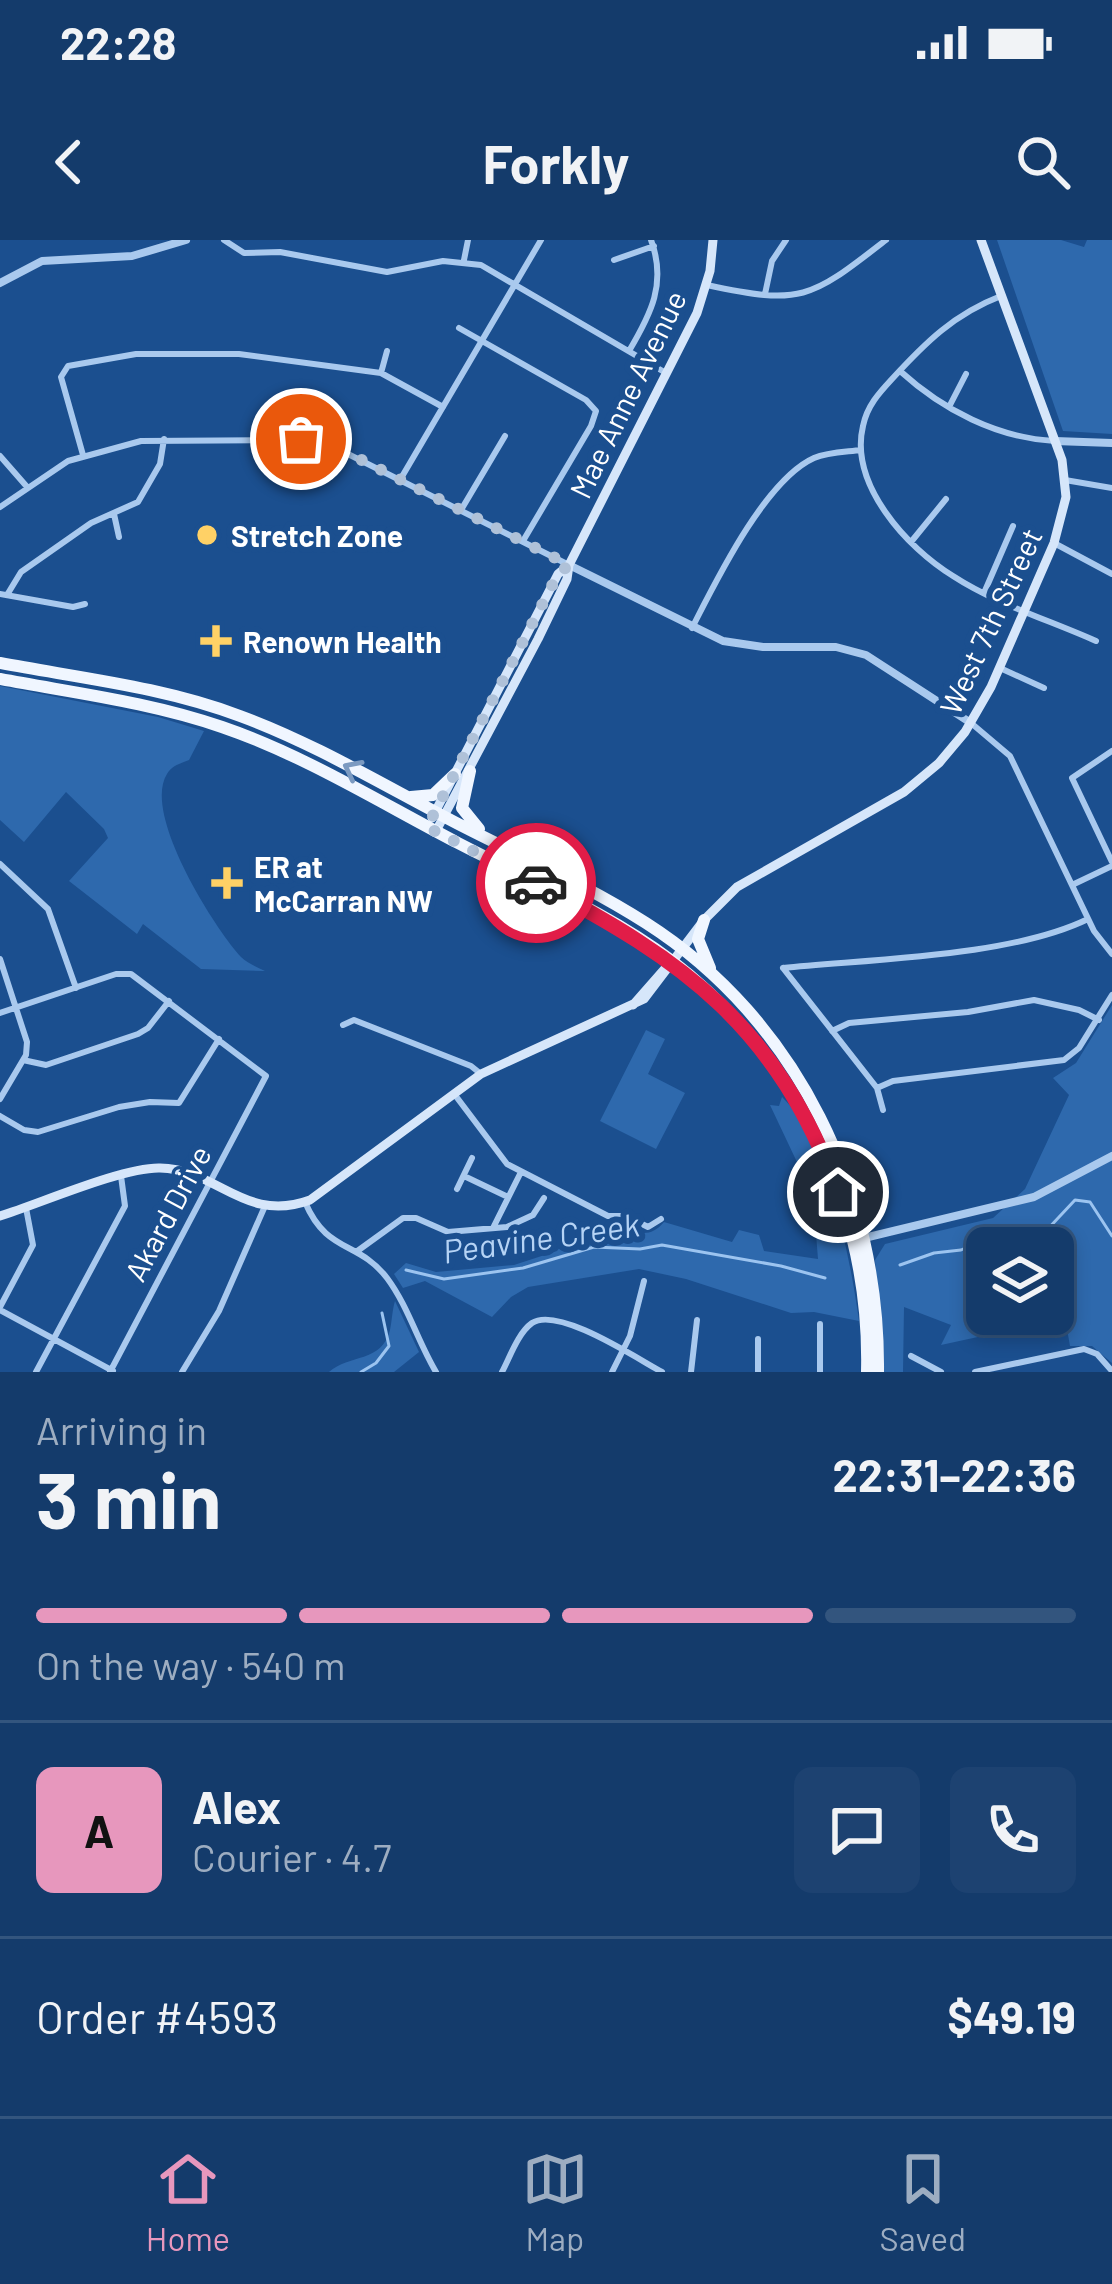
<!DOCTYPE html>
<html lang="en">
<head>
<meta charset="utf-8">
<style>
	body { margin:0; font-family:Barlow,sans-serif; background:#1d4271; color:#f1f3f6; height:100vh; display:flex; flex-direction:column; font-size:45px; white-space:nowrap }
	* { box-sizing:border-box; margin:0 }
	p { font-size:39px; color:#9dadc1 }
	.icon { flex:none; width:66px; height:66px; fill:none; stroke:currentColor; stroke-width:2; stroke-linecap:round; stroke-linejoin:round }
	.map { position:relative; height:1132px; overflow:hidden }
	.side { display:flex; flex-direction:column; background:#143b6b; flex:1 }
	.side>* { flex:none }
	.buttons { position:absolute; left:966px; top:987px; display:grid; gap:24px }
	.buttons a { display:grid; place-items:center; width:108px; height:108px; border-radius:18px; background:#143b6b; box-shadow:0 6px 18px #0003,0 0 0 3px #33557e; font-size:60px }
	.pin { position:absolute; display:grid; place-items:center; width:102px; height:102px; color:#fff; margin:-51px; border:6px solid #fff; border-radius:50%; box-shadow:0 3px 12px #0007 }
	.courier { position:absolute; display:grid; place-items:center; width:120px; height:120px; margin:-60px; border:9px solid #e11d48; border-radius:50%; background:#fff; color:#222; box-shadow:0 3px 15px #0007 }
	.summary em { font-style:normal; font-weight:700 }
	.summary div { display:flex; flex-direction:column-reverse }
	.summary { display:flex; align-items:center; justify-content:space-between; height:204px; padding:0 36px }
	h1 { font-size:78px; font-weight:700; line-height:90px }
	.bar { display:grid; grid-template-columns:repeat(4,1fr); gap:18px 12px; align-content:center; height:144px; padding:0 36px }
	.bar i { height:15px; border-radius:9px; background:#33557e }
	.bar .active { background:#e797bd }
	.bar p { grid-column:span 4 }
	.line { display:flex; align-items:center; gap:30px; padding:0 36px; border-top:3px solid #33557e }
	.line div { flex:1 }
	.round { display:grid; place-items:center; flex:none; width:126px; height:126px; border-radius:18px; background:#1d4271 }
	.status { display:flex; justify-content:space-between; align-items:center; height:84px; padding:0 60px; background:#143b6b; direction:ltr }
	.status svg { height:33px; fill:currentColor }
	header { display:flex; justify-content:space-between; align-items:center; height:156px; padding:0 36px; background:#143b6b; font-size:54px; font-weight:700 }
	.tab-bar { display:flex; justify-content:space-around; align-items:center; height:168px; border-top:3px solid #33557e; background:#143b6b; font-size:33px; color:#9dadc1 }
	.tab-bar a { display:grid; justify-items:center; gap:6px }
	.tab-bar .active { color:#e797bd }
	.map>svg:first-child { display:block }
	.green { fill:#2e69ad; fill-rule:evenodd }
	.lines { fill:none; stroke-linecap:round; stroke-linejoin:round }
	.stream { stroke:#9cc4f0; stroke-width:3 }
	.minor { stroke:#a9c9ee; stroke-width:6 }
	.tertiary { stroke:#a9c9ee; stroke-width:8 }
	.secondary { stroke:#d6e6fa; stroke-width:9 }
	.primary { stroke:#f0f6ff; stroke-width:12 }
	.oneway { stroke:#7b9ac1 }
	.done { stroke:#afc1d8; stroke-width:12; stroke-dasharray:0 21.6 }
	.route { stroke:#e11d48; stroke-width:15 }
	.poi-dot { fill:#ffd166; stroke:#1b4f8f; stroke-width:4.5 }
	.labels { text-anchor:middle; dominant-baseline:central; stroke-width:12; stroke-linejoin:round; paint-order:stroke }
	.street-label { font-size:30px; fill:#fff; stroke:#1b4f8f }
	.poi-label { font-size:30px; font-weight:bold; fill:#fff; stroke:#1b4f8f; text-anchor:start }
	.water-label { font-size:33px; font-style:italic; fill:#b5d3f5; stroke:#1b4f8f }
</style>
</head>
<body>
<div class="status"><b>22:28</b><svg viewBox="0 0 49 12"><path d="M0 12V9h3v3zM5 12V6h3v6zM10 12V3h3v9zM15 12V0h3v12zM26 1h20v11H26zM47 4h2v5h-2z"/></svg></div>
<header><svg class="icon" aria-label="back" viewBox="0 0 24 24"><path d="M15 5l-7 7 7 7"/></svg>Forkly<svg class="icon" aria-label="search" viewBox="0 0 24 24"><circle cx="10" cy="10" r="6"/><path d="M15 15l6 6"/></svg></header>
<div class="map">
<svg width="1112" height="1132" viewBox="0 0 1112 1132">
	<rect width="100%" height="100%" fill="#1b4f8f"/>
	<!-- green -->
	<path class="green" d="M 997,0 L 1061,0 L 1084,7 L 1087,0 L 1112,0 L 1112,194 L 1063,191 Z
		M 0,446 L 158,477 L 204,491 L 189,520 C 180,524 172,525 167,534 C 142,573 213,686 241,717 C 247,723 257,727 265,731 L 201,729 L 143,684 L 137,694 L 69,641 L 108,598 L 104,589 L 66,552 L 24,602 L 0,580 Z
		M 1112,765 L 1112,1123 L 1092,1106 L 1070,1106 L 1065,1078 L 941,1105 L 951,1085 L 904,1067 L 903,1132 L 883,1132 L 875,1020 L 885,1004 L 993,978 L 1025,949 L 1069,855 L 1053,838 L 1076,823 ZM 987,1008 L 1053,1008 L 1053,1074 L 987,1074 Z
		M 646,790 L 665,799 L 648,834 L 685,853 L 656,909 L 600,881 Z
		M 782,857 C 828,900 851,1022 859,1081 L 814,1072 L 791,1073 L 686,1039 L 639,1029 L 528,1047 L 511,1057 L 492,1077 L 425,1041 L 403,1048 L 394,1034 L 406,1023 L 436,1032 L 514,1025 L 557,1011 L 569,996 L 588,999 L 617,985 C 635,992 649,1000 664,982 L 732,1002 L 739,990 L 759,995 L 764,1011 L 818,1019 L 813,956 L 770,865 L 779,866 Z
		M 395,1061 L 419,1112 L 394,1132 L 329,1132 C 349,1114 382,1123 390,1090 C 392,1081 392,1071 395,1061 Z"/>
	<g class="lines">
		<!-- stream -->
		<path class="stream" d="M 1030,1008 L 1075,960 L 1090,962 L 1112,996
			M 900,1025 L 934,1013 L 961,1010 L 983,1000 L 993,999 L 1013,1008
			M 406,1030 L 444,1039 L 523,1028 L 594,1007 L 640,1009 L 662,1005 L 781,1026 L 825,1038
			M 361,1132 L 376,1123 L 389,1106 L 382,1073"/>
		<!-- minor -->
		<path class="minor" d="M 224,0 L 244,13 L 280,12 L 387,32 L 443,21 L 481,25 L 666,133
			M 464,20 L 468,0
			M 614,20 L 654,6
			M 707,45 C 803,66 811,58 886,0
			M 765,54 L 772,21 L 786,0
			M 1001,56 C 954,74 925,103 892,139 C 879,153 867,166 863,186 C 849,244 907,308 953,336 C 996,364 1049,380 1096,401
			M 459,88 L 586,160 L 596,171 L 591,186 L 523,301
			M 629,111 C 651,74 667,43 651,0
			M 900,131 C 943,170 997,198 1055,201
			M 381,133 L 387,111
			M 949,167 L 966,134
			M 83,215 L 61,137 L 68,126 L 136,114 L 239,114 L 381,133 L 443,167
			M 0,216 L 28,248
			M 400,240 L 541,0
			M 1065,240 L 1112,248
			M 0,267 L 68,221 L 141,201 L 312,200 L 334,207 L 569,325
			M 461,270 L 505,196
			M 114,274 L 119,297
			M 911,302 L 946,259
			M 1054,303 L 1112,334
			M 984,353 L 1013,286
			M 0,354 L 73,367 L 85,364
			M 7,355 L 21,332 L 91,283 L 138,262 L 160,224 L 164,199
			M 692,388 C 716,341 765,240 814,218 C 828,212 846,212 861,210
			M 1000,428 L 1044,448
			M 971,483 L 1010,516 L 1094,691 L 1112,714
			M 1112,511 L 1072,538 L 1112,622
			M 0,624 L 48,669 L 76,748
			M 1072,645 L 1112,626
			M 0,719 L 27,802 L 26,815 L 0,859
			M 783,728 C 871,719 1010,717 1088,679
			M 783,728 L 877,848 L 883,870
			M 0,773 L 116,734 L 131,734 L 266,836 L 110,1132
			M 343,785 L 354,780 L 471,826 L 481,834
			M 832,791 L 849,783 L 968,772 L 1034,760 L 1079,770 L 1099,780
			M 23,820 L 46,825 L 138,794 L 148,788 L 169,761
			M 877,848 L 893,841 L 1064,820 L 1079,808 L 1112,755
			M 455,855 L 507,924 L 608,976 L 626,976 L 648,987 L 661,979
			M 0,876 L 24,890 L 38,892 L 119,867 L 150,862 L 179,863 L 219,799
			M 464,936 L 508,957
			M 457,949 L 472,918
			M 305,962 C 327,1014 358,1000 387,1038 C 408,1066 418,1102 436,1132
			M 493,988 L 521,932
			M 356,1012 L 403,978 L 416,978 L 448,992 L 507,987 L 533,975 L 544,958
			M 0,1067 L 33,1005 L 26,968
			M 0,1070 L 113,1131
			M 911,1116 L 941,1132
			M 36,1132 L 125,966 L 121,936
			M 182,1132 L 219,1071 L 265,966
			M 502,1132 C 510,1117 518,1093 532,1083 C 558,1066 636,1118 662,1132
			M 612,1132 L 630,1096 L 644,1041
			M 691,1132 L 697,1080
			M 758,1132 L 758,1099
			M 820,1132 L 820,1084
			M 975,1132 L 1084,1109 L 1097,1114 L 1112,1131"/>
		<!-- tertiary -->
		<path class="tertiary" d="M 0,43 L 42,21 L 132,16 L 186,0
			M 1055,201 L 1112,203
			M 569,325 L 723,401 L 763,407 L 836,407 L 866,415 L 971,483
			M 860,999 L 1034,957 L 1112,916"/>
		<!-- secondary -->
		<path class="secondary" d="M 432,578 L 558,334 L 569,325
			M 436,591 L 538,399 L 567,339 L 569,325 L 697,73 L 710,31 L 713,0
			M 633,765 L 669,724
			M 0,976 C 39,964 123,927 160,928 C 218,929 245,984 310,960 L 481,834 L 644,759 L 704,680 L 737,647 L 904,552 L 939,523 L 965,492 L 991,447 L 1054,303 L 1066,257 L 1062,220 L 981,0"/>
		<!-- primary -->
		<path class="primary" d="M 0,423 C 80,438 164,447 240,476 C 319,505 393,551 468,589 C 527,619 590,647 646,683 C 798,780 880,954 878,1132
			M 0,439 C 74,453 150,462 222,487 C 304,515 381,563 458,603 C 529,640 608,672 672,721 C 798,818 871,973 867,1132
			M 470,531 L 462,568 L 479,589
			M 411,557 L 433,555 L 455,534
			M 704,680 L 698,699 L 710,728"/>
	</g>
	<!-- one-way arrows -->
	<defs><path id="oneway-chevron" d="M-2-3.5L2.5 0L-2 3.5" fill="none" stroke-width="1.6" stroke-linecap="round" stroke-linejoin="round" transform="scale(3)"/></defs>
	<use class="oneway" href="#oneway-chevron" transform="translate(352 529) rotate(-153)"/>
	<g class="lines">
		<!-- done -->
		<path class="done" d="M 301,199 L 334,206 L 569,325 L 558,334 L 427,587 L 536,643"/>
		<!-- route -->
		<path class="route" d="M 536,643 C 686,721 777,787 838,952"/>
	</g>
	<!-- markers -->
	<g class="poi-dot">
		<circle cx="207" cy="295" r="12"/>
		<path d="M210 383h12v12h12v12h-12v12h-12v-12h-12v-12h12z"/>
		<path d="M221 625h12v12h12v12h-12v12h-12v-12h-12v-12h12z"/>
	</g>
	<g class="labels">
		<!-- street labels -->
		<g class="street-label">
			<text transform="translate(627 154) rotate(-64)">Mae Anne Avenue</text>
			<text transform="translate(990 381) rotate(-65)">West 7th Street</text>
			<text transform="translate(167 973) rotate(-62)">Akard Drive</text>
		</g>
		<!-- poi labels -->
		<g class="poi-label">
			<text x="231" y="295">Stretch Zone</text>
			<text x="243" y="401">Renown Health</text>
			<text x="254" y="626">ER at<tspan x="254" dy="34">McCarran NW</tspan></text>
		</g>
		<!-- water labels -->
		<g class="water-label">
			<text transform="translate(541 997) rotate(-8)">Peavine Creek</text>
		</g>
	</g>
</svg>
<div class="buttons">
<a><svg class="icon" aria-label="layers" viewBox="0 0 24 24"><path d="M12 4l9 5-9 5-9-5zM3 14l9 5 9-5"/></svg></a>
</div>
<div class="pin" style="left:301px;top:199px;background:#ea580c"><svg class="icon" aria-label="bag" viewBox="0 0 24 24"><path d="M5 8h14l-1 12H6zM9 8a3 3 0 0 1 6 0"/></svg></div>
<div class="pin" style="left:838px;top:952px;background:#1f2937"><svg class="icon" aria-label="home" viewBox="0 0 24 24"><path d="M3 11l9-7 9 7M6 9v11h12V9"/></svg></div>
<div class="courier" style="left:536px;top:643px"><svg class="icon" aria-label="car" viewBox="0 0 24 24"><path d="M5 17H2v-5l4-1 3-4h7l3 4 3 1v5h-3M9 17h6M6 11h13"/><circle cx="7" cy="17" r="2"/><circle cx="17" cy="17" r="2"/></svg></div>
</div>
<section class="side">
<div class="summary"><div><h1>3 min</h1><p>Arriving in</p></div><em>22:31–22:36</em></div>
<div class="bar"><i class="active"></i><i class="active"></i><i class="active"></i><i></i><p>On the way · 540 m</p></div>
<div class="line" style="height:216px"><b class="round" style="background:#e797bd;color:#111">A</b><div><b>Alex</b><p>Courier · 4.7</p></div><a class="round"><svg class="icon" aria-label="chat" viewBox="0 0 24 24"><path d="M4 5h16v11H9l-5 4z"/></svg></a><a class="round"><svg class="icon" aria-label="phone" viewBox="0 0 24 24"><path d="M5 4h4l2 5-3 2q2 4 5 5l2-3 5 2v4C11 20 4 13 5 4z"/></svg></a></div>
<div class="line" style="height:156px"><div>Order #4593</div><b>$49.19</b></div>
</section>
<nav class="tab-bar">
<a class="active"><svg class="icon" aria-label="home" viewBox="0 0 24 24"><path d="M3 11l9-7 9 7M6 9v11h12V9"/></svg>Home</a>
<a><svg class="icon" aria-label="map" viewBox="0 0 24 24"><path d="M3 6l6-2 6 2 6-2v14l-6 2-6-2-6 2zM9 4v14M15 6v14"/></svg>Map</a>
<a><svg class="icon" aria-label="saved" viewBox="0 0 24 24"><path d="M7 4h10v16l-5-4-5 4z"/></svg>Saved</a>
</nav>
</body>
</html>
